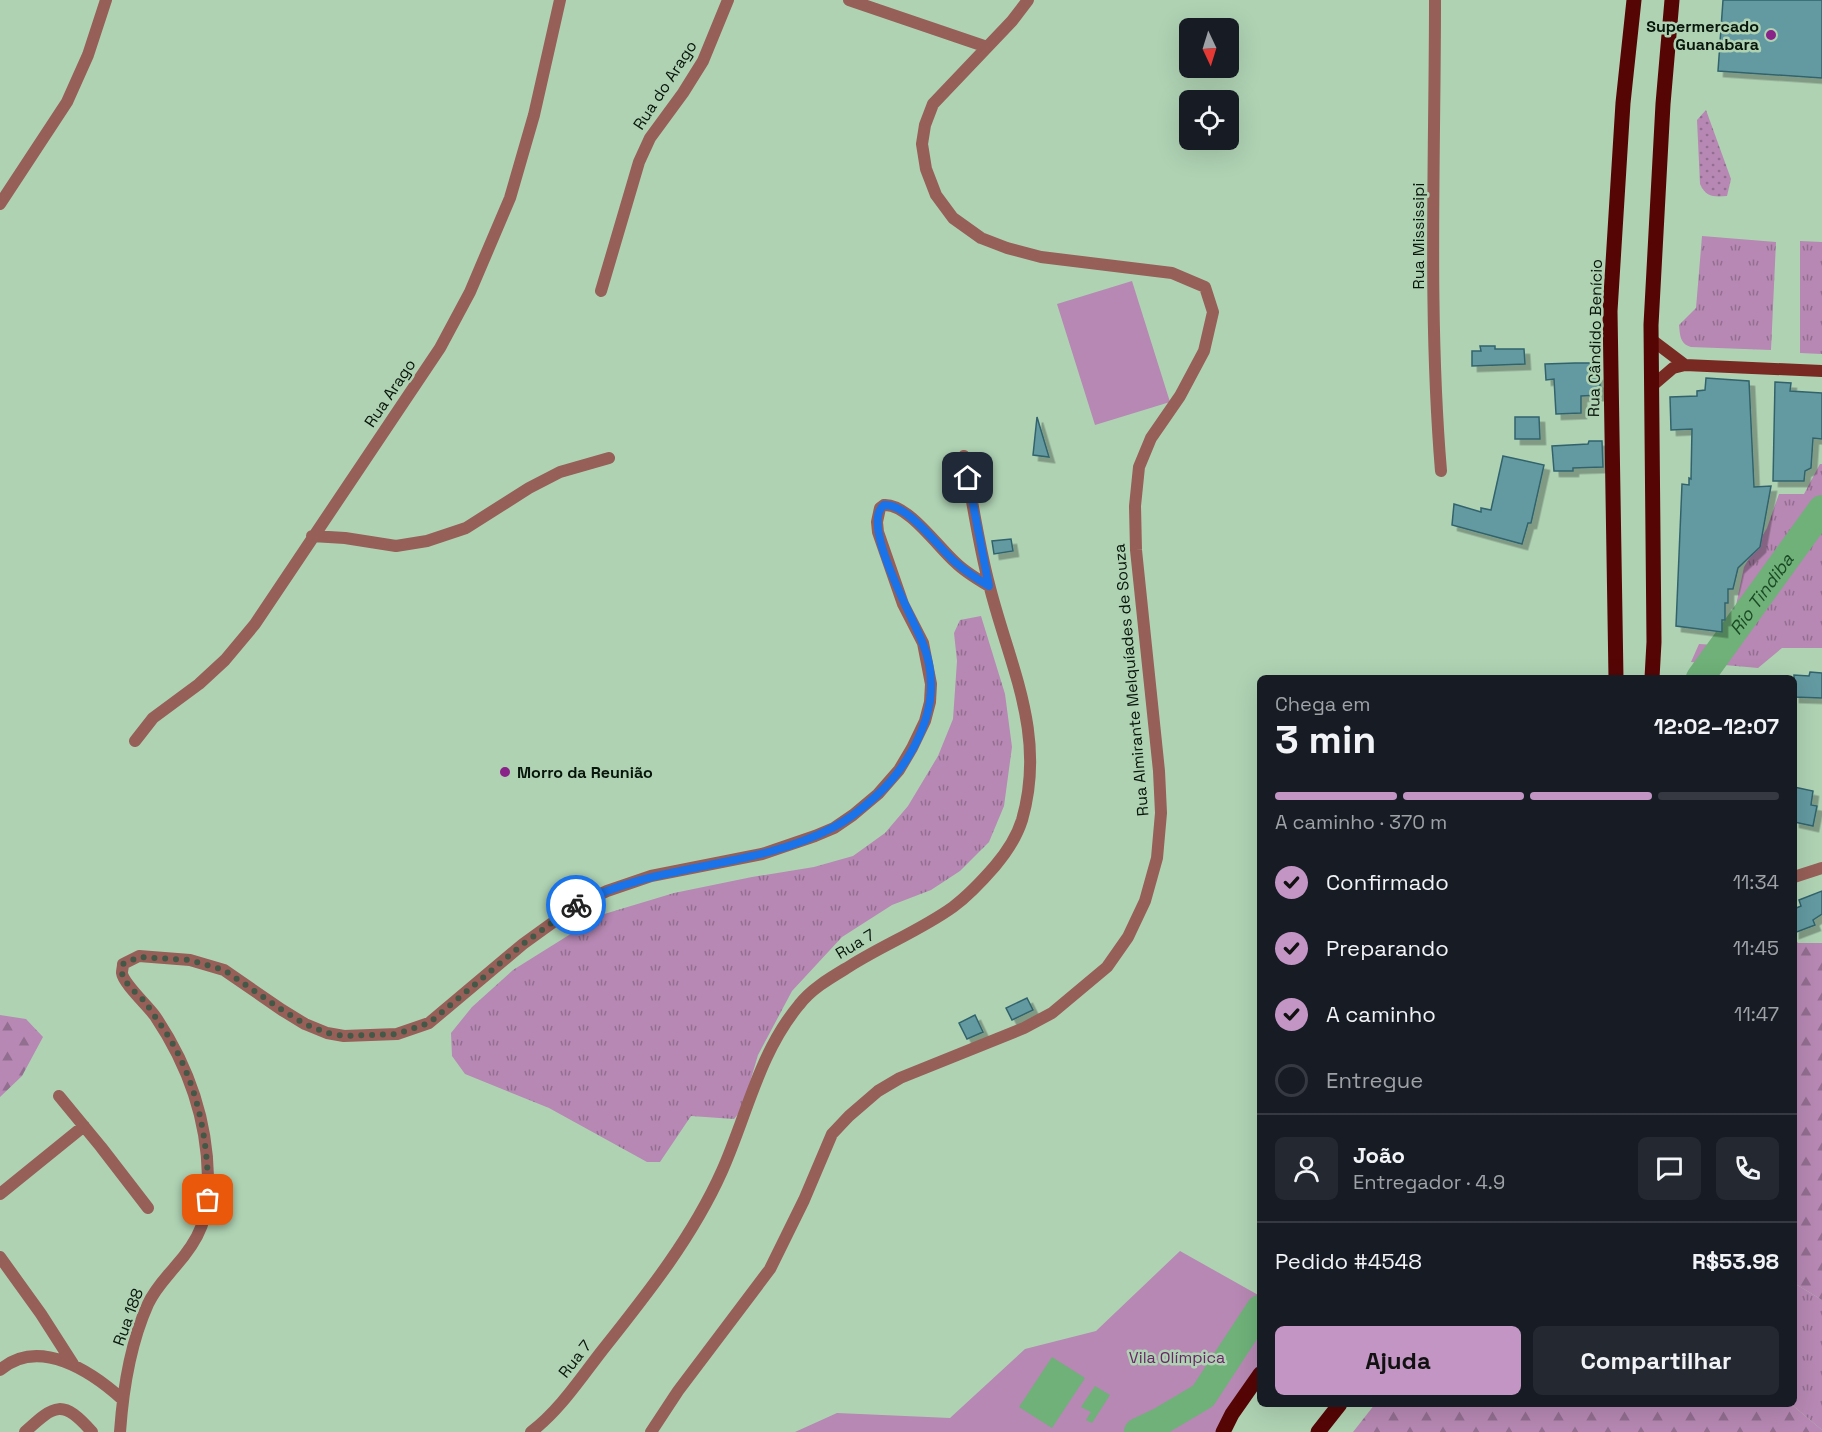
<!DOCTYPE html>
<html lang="pt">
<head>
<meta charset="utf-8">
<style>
	body { margin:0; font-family:"Space Grotesk",sans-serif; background:#242831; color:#f1f3f6; height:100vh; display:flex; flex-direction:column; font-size:22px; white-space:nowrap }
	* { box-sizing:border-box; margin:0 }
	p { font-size:20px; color:#9ea1a6 }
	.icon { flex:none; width:33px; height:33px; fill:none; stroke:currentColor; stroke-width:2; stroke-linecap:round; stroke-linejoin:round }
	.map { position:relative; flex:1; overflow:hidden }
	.drawer { position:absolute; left:1257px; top:675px; width:540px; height:732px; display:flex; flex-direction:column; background:#171b24; border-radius:9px; box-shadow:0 6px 24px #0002 }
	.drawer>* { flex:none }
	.needle { width:39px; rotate:176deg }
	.controls { position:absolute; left:1179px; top:18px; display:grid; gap:12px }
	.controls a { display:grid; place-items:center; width:60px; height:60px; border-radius:9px; background:#171b24; box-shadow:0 6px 24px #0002; font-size:30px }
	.pin { position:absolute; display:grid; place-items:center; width:51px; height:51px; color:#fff; margin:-26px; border-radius:12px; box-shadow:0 3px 9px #0006 }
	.courier { position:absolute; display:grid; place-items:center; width:60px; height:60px; margin:-30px; border:4px solid #1a73e8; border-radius:50%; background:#fff; color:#222; box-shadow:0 2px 8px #0007 }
	.overview em { font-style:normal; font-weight:800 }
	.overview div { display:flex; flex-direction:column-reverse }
	.overview { display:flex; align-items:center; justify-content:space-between; height:102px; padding:0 18px }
	h1 { font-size:39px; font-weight:800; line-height:45px }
	.bar { display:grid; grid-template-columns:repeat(4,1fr); gap:9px 6px; align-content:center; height:72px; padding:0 18px }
	.bar i { height:8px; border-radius:4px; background:#363941 }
	.bar .current { background:#c295c5 }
	.bar p { grid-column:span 4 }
	.line { display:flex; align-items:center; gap:15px; padding:0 18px; border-top:2px solid #363941 }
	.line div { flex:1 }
	.round { display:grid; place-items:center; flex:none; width:63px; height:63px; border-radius:9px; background:#242831 }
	ol { padding:0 18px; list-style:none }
	li { display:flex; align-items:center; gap:18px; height:66px }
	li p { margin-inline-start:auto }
	li .icon { padding:6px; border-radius:50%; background:#c295c5; color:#111; stroke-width:4 }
	li:last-child { color:#9ea1a6 }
	li i { width:33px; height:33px; border:3px solid #363941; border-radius:50% }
	.cta { display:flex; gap:12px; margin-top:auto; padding:12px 18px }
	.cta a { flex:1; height:69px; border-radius:9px; background:#c295c5; color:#111; font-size:24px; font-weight:800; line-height:69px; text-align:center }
	.cta a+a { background:#242831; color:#f1f3f6 }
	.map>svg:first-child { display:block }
	.grass { fill:url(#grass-tufts) }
	.forest { fill:url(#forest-firs) }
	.park { fill:url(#park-dots) }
	.pitch { fill:#b688b3 }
	.water { fill:#6fb179 }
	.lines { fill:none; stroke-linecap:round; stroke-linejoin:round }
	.river { stroke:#6fb179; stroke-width:28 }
	.building { fill:#6499a1; stroke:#31646c; stroke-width:1.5; filter:url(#shadow) }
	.minor { stroke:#965f57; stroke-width:12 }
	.secondary { stroke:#782922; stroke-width:12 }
	.primary { stroke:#560505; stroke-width:15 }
	.done { stroke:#435846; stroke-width:6; stroke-dasharray:0 10.8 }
	.route { stroke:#1a73e8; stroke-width:8 }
	.poi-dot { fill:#892289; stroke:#afd2b3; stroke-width:2 }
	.labels { text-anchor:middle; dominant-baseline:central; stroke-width:5; stroke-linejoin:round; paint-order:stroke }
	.poi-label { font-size:16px; font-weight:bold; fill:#09160b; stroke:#afd2b3; text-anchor:end }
	.street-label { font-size:16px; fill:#09160b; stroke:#afd2b3 }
	.park-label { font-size:16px; fill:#6b246a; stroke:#afd2b3 }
	.water-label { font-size:18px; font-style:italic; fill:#1b4a25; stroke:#afd2b3 }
</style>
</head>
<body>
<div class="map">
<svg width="1822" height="1432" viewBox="0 0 1822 1432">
	<defs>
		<pattern id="grass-tufts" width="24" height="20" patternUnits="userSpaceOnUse" patternTransform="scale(1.5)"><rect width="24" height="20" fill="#b688b3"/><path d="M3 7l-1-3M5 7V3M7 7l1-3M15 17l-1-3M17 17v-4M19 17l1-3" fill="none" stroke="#926e90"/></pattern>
		<pattern id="forest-firs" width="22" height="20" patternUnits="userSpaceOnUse" patternTransform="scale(1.5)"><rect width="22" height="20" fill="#b688b3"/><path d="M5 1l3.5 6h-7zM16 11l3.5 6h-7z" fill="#926e90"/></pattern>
		<pattern id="park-dots" width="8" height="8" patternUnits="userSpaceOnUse" patternTransform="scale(1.5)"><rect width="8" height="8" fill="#b688b3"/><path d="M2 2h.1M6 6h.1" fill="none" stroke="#926e90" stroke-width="1.8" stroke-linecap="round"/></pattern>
		<filter id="shadow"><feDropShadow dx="5.5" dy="5.5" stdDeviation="0" flood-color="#0004"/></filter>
	</defs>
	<rect width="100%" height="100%" fill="#afd2b3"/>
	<!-- grass -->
	<path class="grass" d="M 1702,236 L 1776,242 L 1771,350 L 1691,347 C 1680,344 1680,335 1679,325 L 1696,308 Z
		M 1800,241 L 1822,242 L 1822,354 L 1800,353 Z
		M 1820,464 L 1822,464 L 1822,648 L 1782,648 L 1758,668 L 1691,662 L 1699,644 L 1715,645 L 1733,620 L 1744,567 L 1767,528 L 1779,494 L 1804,494 Z
		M 981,616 L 1005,694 L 1012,747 L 1004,806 L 989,842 L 960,871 L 931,890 L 892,905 L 842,937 L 792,991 L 758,1055 L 742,1109 L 734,1119 L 691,1116 L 660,1162 L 647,1162 L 549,1108 L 465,1074 L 452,1056 L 451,1033 L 472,1007 L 513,970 L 601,915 L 674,893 L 752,877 L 814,867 L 853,856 L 885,833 L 908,806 L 938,756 L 953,719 L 957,661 L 954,633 L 960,620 Z
		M 1794,1283 L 1822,1300 L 1822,1430 L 1791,1404 L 1794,1404 Z"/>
	<!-- forest -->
	<path class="forest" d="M 1794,938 L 1798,943 L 1822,943 L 1822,1300 L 1794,1283 Z
		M 0,1015 L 26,1019 L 43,1037 L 22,1076 L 0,1097 Z
		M 1375,1404 L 1791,1404 L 1822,1430 L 1822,1432 L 1353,1432 Z"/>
	<!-- park -->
	<path class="park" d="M 1706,110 L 1731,179 L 1727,196 C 1713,197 1706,197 1700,184 L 1697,120 Z"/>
	<!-- pitch -->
	<path class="pitch" d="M 1132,281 L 1170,402 L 1095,425 L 1057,304 Z
		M 1180,1251 L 1260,1296 L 1260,1369 L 1220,1432 L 795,1432 L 837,1413 L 950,1418 L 1025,1349 L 1096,1331 Z"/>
	<!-- water -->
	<path class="water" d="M 1052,1357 L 1085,1378 L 1052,1428 L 1019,1407 Z
		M 1095,1386 L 1110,1395 L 1092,1423 L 1086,1420 L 1091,1412 L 1081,1407 Z"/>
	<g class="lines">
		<!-- river -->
		<g class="river">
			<path id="s1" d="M 1700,678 L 1822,509"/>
			<path d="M 1138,1432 L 1159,1422 L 1203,1396 L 1260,1309"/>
		</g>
	</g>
	<!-- building -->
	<path class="building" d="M 1723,0 L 1822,0 L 1822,78 L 1718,71 Z
		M 1480,346 L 1495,346 L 1495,349 L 1524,349 L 1525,364 L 1472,366 L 1472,351 L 1481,351 Z
		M 1575,363 L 1594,363 L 1595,375 L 1597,375 L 1597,383 L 1600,382 L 1600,395 L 1581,396 L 1581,413 L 1556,414 L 1554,379 L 1546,380 L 1545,364 Z
		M 1706,378 L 1749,381 L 1754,487 L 1771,486 L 1760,547 L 1738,568 L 1733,589 L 1728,589 L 1728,603 L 1725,603 L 1725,620 L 1722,620 L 1722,632 L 1676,626 L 1682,484 L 1689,485 L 1689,478 L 1691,479 L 1692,429 L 1671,430 L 1670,397 L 1697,396 L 1697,391 L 1705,390 Z
		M 1775,382 L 1791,383 L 1790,391 L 1822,393 L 1822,439 L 1813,438 L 1811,468 L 1805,471 L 1804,481 L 1773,481 Z
		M 1037,417 L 1049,457 L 1033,455 Z
		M 1515,417 L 1539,417 L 1540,439 L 1515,439 Z
		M 1589,441 L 1602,441 L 1603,467 L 1573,468 L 1573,471 L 1554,471 L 1552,446 L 1588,444 Z
		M 1503,456 L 1544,465 L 1531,523 L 1528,523 L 1522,544 L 1452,525 L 1454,504 L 1481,512 L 1481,508 L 1491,510 Z
		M 1011,539 L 1013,551 L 994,554 L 992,541 Z
		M 1810,672 L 1822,673 L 1822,698 L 1794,697 L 1794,675 L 1809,676 Z
		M 1794,787 L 1813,791 L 1811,805 L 1817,806 L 1813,826 L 1794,822 Z
		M 1822,891 L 1822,914 L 1813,920 L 1815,925 L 1794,933 L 1794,909 L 1801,906 L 1799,900 Z
		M 1027,998 L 1033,1010 L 1012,1020 L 1006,1008 Z
		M 975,1015 L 983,1032 L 967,1039 L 959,1023 Z"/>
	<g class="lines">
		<!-- minor -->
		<path class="minor" d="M 849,0 L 987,47
			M 1435,0 C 1435,157 1428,315 1441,471
			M 0,204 L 67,102 L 88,55 L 106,0
			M 601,291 L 639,162 L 650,138 L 683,93 L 703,61 L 728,0
			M 312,536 L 345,538 L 396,546 L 427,541 L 466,528 L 529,488 L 560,472 L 609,458
			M 135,741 L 153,718 L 199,684 L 225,660 L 255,624 L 440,348 L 470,292 L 510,198 L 534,115 L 560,0
			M 1794,877 L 1822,868
			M 59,1096 L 101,1147 L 148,1208
			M 0,1194 L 84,1126
			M 0,1257 L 41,1314 L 73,1364
			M 0,1370 C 39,1336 92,1372 122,1399
			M 25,1432 C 55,1404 63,1399 92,1432
			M 120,1432 C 123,1389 130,1344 148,1304 C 155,1289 164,1280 174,1268 C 201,1238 209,1217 208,1177 C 207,1118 188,1065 155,1016 C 148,1006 123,983 122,973 C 122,970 123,967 123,964 L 139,956 L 190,960 L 224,970 L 282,1010 L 305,1024 L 327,1033 L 344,1036 L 397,1034 L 429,1023 L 523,944 L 577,905 L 607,891 L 651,876 L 762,854 L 815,836 L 834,828 L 853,815 L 878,794 L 899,770 L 912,748 L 925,721 L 930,702 L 931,684 L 923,643 L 903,604 L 878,532 L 877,522 L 880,508 L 884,505 C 907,503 938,547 955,562 C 965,572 977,579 989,586
			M 531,1432 C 559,1411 580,1379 601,1352 C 647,1294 692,1238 722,1171 C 747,1115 759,1053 799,1005 C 812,988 832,977 850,966 C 883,945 921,930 953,907 C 969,895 982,881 995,866 C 1006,853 1017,836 1022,820 C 1047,733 1009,665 989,584 C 978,542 972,499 964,456
			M 651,1432 L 678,1391 L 770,1269 L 804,1200 L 832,1134 L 849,1116 L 878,1091 L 900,1078 L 1024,1028 L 1052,1013 L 1107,967 L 1128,937 L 1145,901 L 1157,858 L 1161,813 L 1159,771 L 1136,550 L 1135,506 L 1139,467 L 1151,438 L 1180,396 L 1204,351 L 1213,312 L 1205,287 L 1172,273 L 1041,257 L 1007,248 L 981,238 L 953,218 L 936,195 L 926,169 L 922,144 L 925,125 L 933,104 L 1012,21 L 1028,0"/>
		<!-- secondary -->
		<path class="secondary" d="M 1652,340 L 1685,365
			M 1652,386 L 1673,368 L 1685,365 L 1822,371"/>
		<!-- primary -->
		<path class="primary" d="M 1616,678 L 1610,311 L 1623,103 L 1634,0
			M 1652,678 L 1654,642 L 1651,325 L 1663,104 L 1672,0
			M 1223,1432 L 1232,1414 L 1260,1374
			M 1318,1432 L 1340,1404"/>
	</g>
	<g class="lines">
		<!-- done -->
		<path class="done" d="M 208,1200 C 209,1139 197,1079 163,1028 C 157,1020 151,1010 145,1002 C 138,994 124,984 122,973 C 122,970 123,967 123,964 L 139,957 L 190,960 L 224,970 L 282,1010 L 305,1024 L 327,1033 L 344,1036 L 397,1034 L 429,1023 L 523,944 L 576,905"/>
		<!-- route -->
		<path class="route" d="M 576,905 C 655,862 752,870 832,828 C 848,820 863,808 876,796 C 905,770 932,724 931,684 C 931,671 928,656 923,644 C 915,621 859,523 884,505 C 907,503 938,547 955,562 C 965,571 977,579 989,586 L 968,478"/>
	</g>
	<!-- markers -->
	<g class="poi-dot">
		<circle cx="1771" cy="35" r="6"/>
		<circle cx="505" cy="772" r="6"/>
	</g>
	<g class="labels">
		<!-- poi labels -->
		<g class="poi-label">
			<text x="1759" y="26">Supermercado<tspan x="1759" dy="18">Guanabara</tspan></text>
			<text x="517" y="772" text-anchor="start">Morro da Reunião</text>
		</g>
		<!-- street labels -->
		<g class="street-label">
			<text transform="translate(665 85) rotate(-57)">Rua do Arago</text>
			<text transform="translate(1418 236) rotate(-90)">Rua Mississipi</text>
			<text transform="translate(1595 338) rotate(-89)">Rua Cândido Benício</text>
			<text transform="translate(390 393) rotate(-56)">Rua Arago</text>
			<text transform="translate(1131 680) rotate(-95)">Rua Almirante Melquíades de Souza</text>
			<text transform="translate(855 944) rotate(-31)">Rua 7</text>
			<text transform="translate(128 1317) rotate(-70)">Rua 188</text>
			<text transform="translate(575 1359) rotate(-52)">Rua 7</text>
		</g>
		<!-- park labels -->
		<g class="park-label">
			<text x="1177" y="1357">Vila Olímpica</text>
		</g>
		<!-- water labels -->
		<g class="water-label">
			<text stroke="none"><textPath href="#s1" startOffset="104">Rio Tindiba</textPath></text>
		</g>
	</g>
</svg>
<div class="controls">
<a><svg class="needle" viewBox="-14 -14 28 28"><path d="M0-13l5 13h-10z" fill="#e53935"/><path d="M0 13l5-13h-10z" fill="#9ea1a6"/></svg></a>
<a><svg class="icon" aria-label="locate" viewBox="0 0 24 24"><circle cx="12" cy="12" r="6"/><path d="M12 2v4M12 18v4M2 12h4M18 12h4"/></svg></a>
</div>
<div class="pin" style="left:208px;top:1200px;background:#ea580c"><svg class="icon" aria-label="bag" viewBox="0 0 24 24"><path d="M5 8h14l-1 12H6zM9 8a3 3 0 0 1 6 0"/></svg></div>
<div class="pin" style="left:968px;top:478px;background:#1f2937"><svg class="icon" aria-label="home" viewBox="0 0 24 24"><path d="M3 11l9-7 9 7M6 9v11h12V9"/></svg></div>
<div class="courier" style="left:576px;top:905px"><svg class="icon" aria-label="bike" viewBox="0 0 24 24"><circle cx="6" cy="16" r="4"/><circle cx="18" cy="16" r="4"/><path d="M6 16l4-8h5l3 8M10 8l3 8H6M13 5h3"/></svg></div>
<section class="drawer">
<div class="overview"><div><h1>3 min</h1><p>Chega em</p></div><em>12:02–12:07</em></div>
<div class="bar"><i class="current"></i><i class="current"></i><i class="current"></i><i></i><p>A caminho · 370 m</p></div>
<ol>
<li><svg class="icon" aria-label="check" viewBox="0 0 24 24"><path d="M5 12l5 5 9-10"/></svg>Confirmado<p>11:34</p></li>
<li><svg class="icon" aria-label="check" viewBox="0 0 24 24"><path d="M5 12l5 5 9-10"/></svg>Preparando<p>11:45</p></li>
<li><svg class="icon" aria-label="check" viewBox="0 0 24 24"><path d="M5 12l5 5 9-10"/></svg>A caminho<p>11:47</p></li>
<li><i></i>Entregue</li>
</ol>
<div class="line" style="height:108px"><a class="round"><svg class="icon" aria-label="person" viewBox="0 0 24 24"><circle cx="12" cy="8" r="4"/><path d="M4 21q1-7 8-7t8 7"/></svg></a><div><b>João</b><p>Entregador · 4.9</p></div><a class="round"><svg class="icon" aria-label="chat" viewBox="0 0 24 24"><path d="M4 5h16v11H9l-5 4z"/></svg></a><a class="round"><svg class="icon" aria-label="phone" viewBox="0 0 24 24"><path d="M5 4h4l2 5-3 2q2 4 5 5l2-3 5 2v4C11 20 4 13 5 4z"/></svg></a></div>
<div class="line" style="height:78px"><div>Pedido #4548</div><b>R$53.98</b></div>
<div class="cta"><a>Ajuda</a><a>Compartilhar</a></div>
</section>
</div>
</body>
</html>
